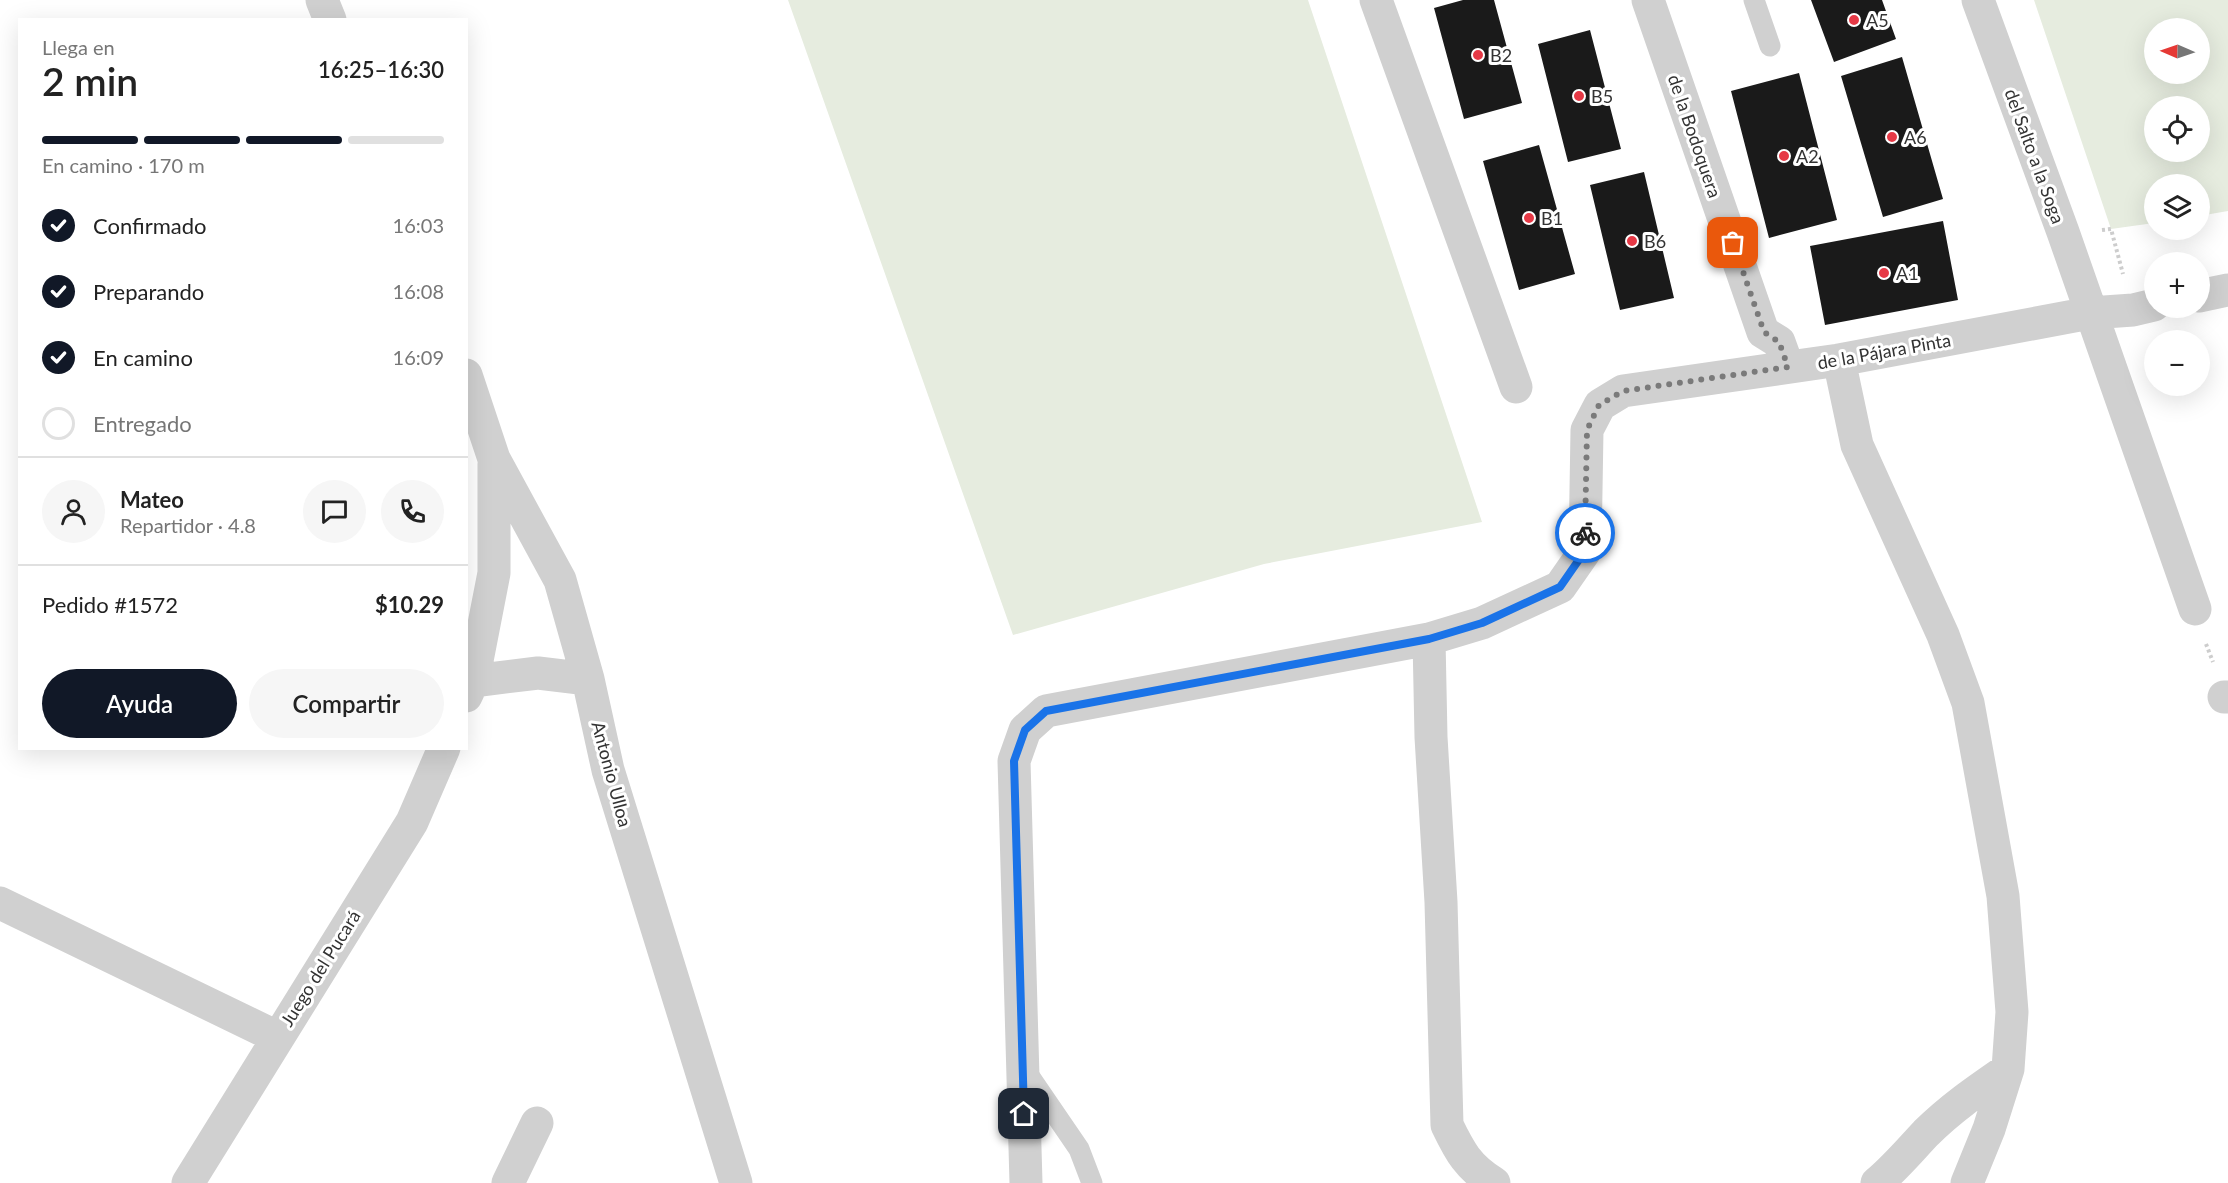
<!DOCTYPE html>
<html lang="es">
<head>
<meta charset="utf-8">
<style>
	body { margin:0; font-family:Lato,sans-serif; background:#f6f6f6; color:#222; height:100vh; display:flex; flex-direction:column; font-size:22px; white-space:nowrap }
	* { box-sizing:border-box; margin:0 }
	p { font-size:20px; color:#767676 }
	.icon { flex:none; width:33px; height:33px; fill:none; stroke:currentColor; stroke-width:2; stroke-linecap:round; stroke-linejoin:round }
	.map { position:relative; flex:1; overflow:hidden }
	.drawer { position:absolute; left:18px; top:18px; width:450px; height:732px; display:flex; flex-direction:column; background:#fff; border-radius:0px; box-shadow:0 6px 24px #0002 }
	.drawer>* { flex:none }
	.needle { width:39px; rotate:272deg }
	.fabs { position:absolute; left:2144px; top:18px; display:grid; gap:12px }
	.fabs a { display:grid; place-items:center; width:66px; height:66px; border-radius:50%; background:#fff; box-shadow:0 6px 24px #0002; font-size:30px }
	.pin { position:absolute; display:grid; place-items:center; width:51px; height:51px; color:#fff; margin:-26px; border-radius:12px; box-shadow:0 3px 9px #0006 }
	.courier { position:absolute; display:grid; place-items:center; width:60px; height:60px; margin:-30px; border:4px solid #1a73e8; border-radius:50%; background:#fff; color:#222; box-shadow:0 2px 8px #0007 }
	.head em { font-style:normal; font-weight:600 }
	.head div { display:flex; flex-direction:column-reverse }
	.head { display:flex; align-items:center; justify-content:space-between; height:102px; padding:0 24px }
	h1 { font-size:39px; font-weight:600; line-height:45px }
	.bar { display:grid; grid-template-columns:repeat(4,1fr); gap:9px 6px; align-content:center; height:72px; padding:0 24px }
	.bar i { height:8px; border-radius:4px; background:#e0e0e0 }
	.bar .current { background:#111827 }
	.bar p { grid-column:span 4 }
	.line { display:flex; align-items:center; gap:15px; padding:0 24px; border-top:2px solid #e0e0e0 }
	.line div { flex:1 }
	.round { display:grid; place-items:center; flex:none; width:63px; height:63px; border-radius:32px; background:#f6f6f6 }
	ol { padding:0 24px; list-style:none }
	li { display:flex; align-items:center; gap:18px; height:66px }
	li p { margin-inline-start:auto }
	li .icon { padding:6px; border-radius:50%; background:#111827; color:#fff; stroke-width:4 }
	li:last-child { color:#767676 }
	li i { width:33px; height:33px; border:3px solid #e0e0e0; border-radius:50% }
	.cta { display:flex; gap:12px; margin-top:auto; padding:12px 24px }
	.cta a { flex:1; height:69px; border-radius:36px; background:#111827; color:#fff; font-size:24px; font-weight:600; line-height:69px; text-align:center }
	.cta a+a { background:#f6f6f6; color:#222 }
	.map>svg:first-child { display:block }
	.green { fill:#e6ecdf; fill-rule:evenodd }
	.building { fill:#1a1a1a }
	.lines { fill:none; stroke-linecap:round; stroke-linejoin:round }
	.path { stroke:#cdcdcd; stroke-width:4; stroke-dasharray:3 3; stroke-linecap:butt }
	.lane { stroke:#d0d0d0; stroke-width:21 }
	.street { stroke:#d0d0d0; stroke-width:33 }
	.done { stroke:#7a7a7a; stroke-width:6; stroke-dasharray:0 10.8 }
	.route { stroke:#1a73e8; stroke-width:8 }
	.poi-dot { fill:#e63946; stroke:#fff; stroke-width:2 }
	.labels { text-anchor:middle; dominant-baseline:central; stroke-width:6; stroke-linejoin:round; paint-order:stroke }
	.poi-label { font-size:18px; fill:#333; stroke:#fff; text-anchor:start }
	.street-label { font-size:18px; fill:#333; stroke:#fff }
</style>
</head>
<body>
<div class="map">
<svg width="2228" height="1183" viewBox="0 0 2228 1183">
	<rect width="100%" height="100%" fill="#fff"/>
	<!-- green -->
	<path class="green" d="M 788,0 L 1308,0 L 1482,522 L 1264,564 L 1013,635 Z
		M 2034,0 L 2228,0 L 2228,211 L 2199,216 L 2199,184 L 2154,184 L 2154,223 L 2111,229 ZM 2154,28 L 2199,28 L 2199,74 L 2154,74 ZM 2154,106 L 2199,106 L 2199,152 L 2154,152 Z"/>
	<!-- building -->
	<path class="building" d="M 1463,0 L 1494,0 L 1522,103 L 1464,119 L 1434,8 Z
		M 1811,0 L 1882,0 L 1896,39 L 1834,62 Z
		M 1590,30 L 1621,149 L 1568,162 L 1538,44 Z
		M 1902,57 L 1943,199 L 1883,217 L 1841,76 Z
		M 1799,73 L 1837,220 L 1769,238 L 1731,91 Z
		M 1539,145 L 1575,274 L 1519,290 L 1483,161 Z
		M 1644,172 L 1674,298 L 1620,310 L 1590,185 Z
		M 1943,221 L 1958,300 L 1825,325 L 1810,246 Z"/>
	<g class="lines">
		<!-- path -->
		<path class="path" d="M 2102,230 L 2111,229 L 2123,274
			M 2206,644 L 2213,662"/>
		<!-- lane -->
		<path class="lane" d="M 1754,0 L 1770,46
			M 1025,1070 L 1079,1149 L 1092,1183"/>
		<!-- street -->
		<path class="street" d="M 322,0 L 330,20
			M 1376,0 L 1516,387
			M 1648,0 L 1763,332 L 1779,342 L 1788,367
			M 1978,0 L 2063,232 L 2195,609
			M 2199,296 L 2228,290
			M 1839,360 L 1857,445 L 1943,635 L 1968,703 L 2003,896 L 2012,1012 L 2008,1069 L 1989,1129 L 1967,1183
			M 466,375 L 494,459 L 560,580 L 588,679 L 608,770 L 736,1183
			M 1429,639 L 1431,737 L 1441,902 L 1447,1125 C 1460,1152 1468,1167 1494,1183
			M 473,681 L 538,673 L 588,679
			M 466,696 L 473,681 L 494,573 L 494,464
			M 2224,697 L 2228,697
			M 0,903 L 277,1037
			M 188,1183 L 412,822 L 444,748
			M 508,1183 L 537,1123
			M 1026,1183 L 1014,761 L 1025,730 L 1046,711 L 1429,639 L 1482,623 L 1560,587 L 1585,551 L 1587,430 L 1600,405 L 1623,391 L 1839,360 L 2090,313 L 2133,310 L 2154,305
			M 1877,1183 C 1895,1168 1910,1150 1926,1133 C 1951,1108 1979,1089 2008,1069"/>
	</g>
	<g class="lines">
		<!-- done -->
		<path class="done" d="M 1585,533 L 1587,430 L 1599,405 L 1623,391 L 1788,367 L 1779,342 L 1764,332 L 1733,243"/>
		<!-- route -->
		<path class="route" d="M 1024,1114 L 1014,761 L 1025,730 L 1046,711 L 1429,639 L 1482,623 L 1560,587 L 1585,551 L 1585,533"/>
	</g>
	<!-- markers -->
	<g class="poi-dot">
		<circle cx="1854" cy="20" r="6"/>
		<circle cx="1478" cy="55" r="6"/>
		<circle cx="1579" cy="96" r="6"/>
		<circle cx="1892" cy="137" r="6"/>
		<circle cx="1784" cy="156" r="6"/>
		<circle cx="1529" cy="218" r="6"/>
		<circle cx="1632" cy="241" r="6"/>
		<circle cx="1884" cy="273" r="6"/>
	</g>
	<g class="labels">
		<!-- poi labels -->
		<g class="poi-label">
			<text x="1866" y="20">A5</text>
			<text x="1490" y="55">B2</text>
			<text x="1591" y="96">B5</text>
			<text x="1904" y="137">A6</text>
			<text x="1796" y="156">A2</text>
			<text x="1541" y="218">B1</text>
			<text x="1644" y="241">B6</text>
			<text x="1896" y="273">A1</text>
		</g>
		<!-- street labels -->
		<g class="street-label">
			<text transform="translate(1695 136) rotate(71)">de la Bodoquera</text>
			<text transform="translate(2035 156) rotate(70)">del Salto a la Soga</text>
			<text transform="translate(1884 351) rotate(-10)">de la Pájara Pinta</text>
			<text transform="translate(612 774) rotate(75)">Antonio Ulloa</text>
			<text transform="translate(320 968) rotate(-58)">Juego del Pucará</text>
		</g>
	</g>
</svg>
<div class="fabs">
<a><svg class="needle" viewBox="-14 -14 28 28"><path d="M0-13l5 13h-10z" fill="#e53935"/><path d="M0 13l5-13h-10z" fill="#767676"/></svg></a>
<a><svg class="icon" aria-label="locate" viewBox="0 0 24 24"><circle cx="12" cy="12" r="6"/><path d="M12 2v4M12 18v4M2 12h4M18 12h4"/></svg></a>
<a><svg class="icon" aria-label="layers" viewBox="0 0 24 24"><path d="M12 4l9 5-9 5-9-5zM3 14l9 5 9-5"/></svg></a>
<a>+</a>
<a>−</a>
</div>
<div class="pin" style="left:1733px;top:243px;background:#ea580c"><svg class="icon" aria-label="bag" viewBox="0 0 24 24"><path d="M5 8h14l-1 12H6zM9 8a3 3 0 0 1 6 0"/></svg></div>
<div class="pin" style="left:1024px;top:1114px;background:#1f2937"><svg class="icon" aria-label="home" viewBox="0 0 24 24"><path d="M3 11l9-7 9 7M6 9v11h12V9"/></svg></div>
<div class="courier" style="left:1585px;top:533px"><svg class="icon" aria-label="bike" viewBox="0 0 24 24"><circle cx="6" cy="16" r="4"/><circle cx="18" cy="16" r="4"/><path d="M6 16l4-8h5l3 8M10 8l3 8H6M13 5h3"/></svg></div>
<section class="drawer">
<div class="head"><div><h1>2 min</h1><p>Llega en</p></div><em>16:25–16:30</em></div>
<div class="bar"><i class="current"></i><i class="current"></i><i class="current"></i><i></i><p>En camino · 170 m</p></div>
<ol>
<li><svg class="icon" aria-label="check" viewBox="0 0 24 24"><path d="M5 12l5 5 9-10"/></svg>Confirmado<p>16:03</p></li>
<li><svg class="icon" aria-label="check" viewBox="0 0 24 24"><path d="M5 12l5 5 9-10"/></svg>Preparando<p>16:08</p></li>
<li><svg class="icon" aria-label="check" viewBox="0 0 24 24"><path d="M5 12l5 5 9-10"/></svg>En camino<p>16:09</p></li>
<li><i></i>Entregado</li>
</ol>
<div class="line" style="height:108px"><a class="round"><svg class="icon" aria-label="person" viewBox="0 0 24 24"><circle cx="12" cy="8" r="4"/><path d="M4 21q1-7 8-7t8 7"/></svg></a><div><b>Mateo</b><p>Repartidor · 4.8</p></div><a class="round"><svg class="icon" aria-label="chat" viewBox="0 0 24 24"><path d="M4 5h16v11H9l-5 4z"/></svg></a><a class="round"><svg class="icon" aria-label="phone" viewBox="0 0 24 24"><path d="M5 4h4l2 5-3 2q2 4 5 5l2-3 5 2v4C11 20 4 13 5 4z"/></svg></a></div>
<div class="line" style="height:78px"><div>Pedido #1572</div><b>$10.29</b></div>
<div class="cta"><a>Ayuda</a><a>Compartir</a></div>
</section>
</div>
</body>
</html>
